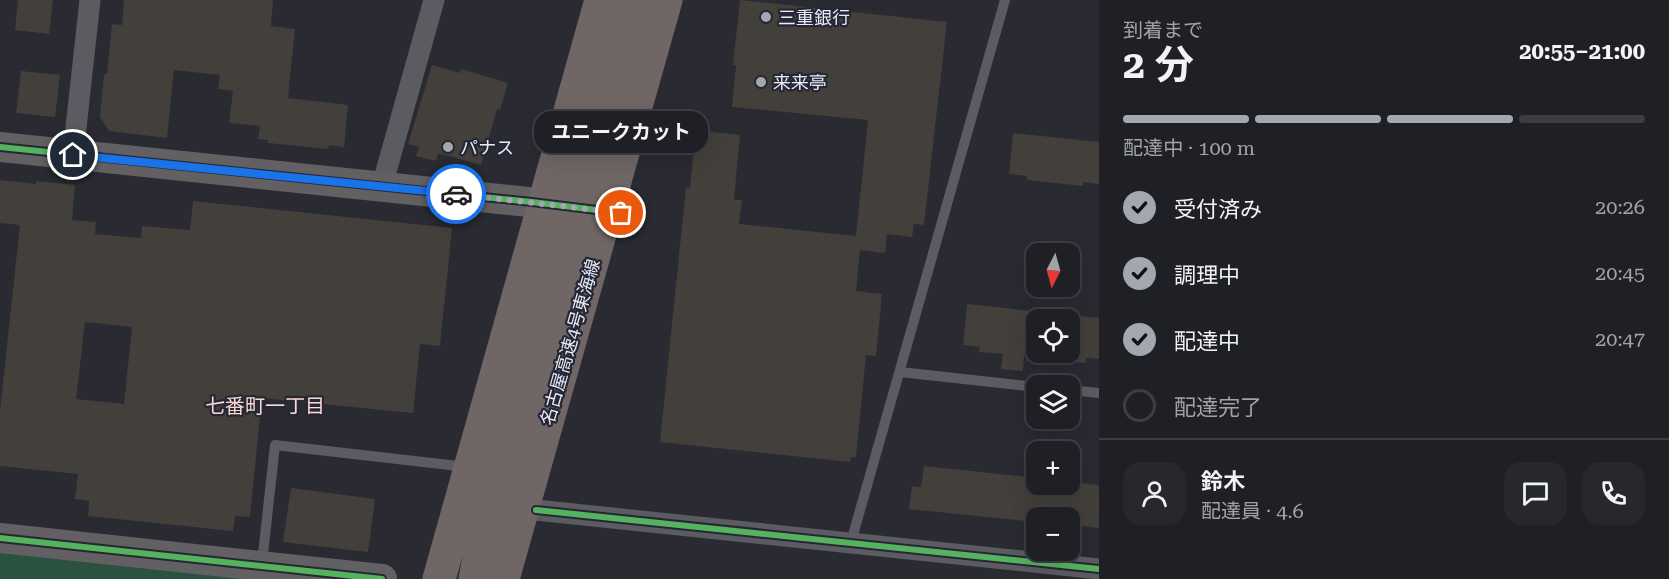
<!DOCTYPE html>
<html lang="ja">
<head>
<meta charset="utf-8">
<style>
	body { margin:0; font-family:"Roboto Serif","Noto Sans JP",serif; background:#27282e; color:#f1f3f6; height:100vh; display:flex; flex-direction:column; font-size:22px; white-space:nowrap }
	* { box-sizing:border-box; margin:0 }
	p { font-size:20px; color:#a1a3a7 }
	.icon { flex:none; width:33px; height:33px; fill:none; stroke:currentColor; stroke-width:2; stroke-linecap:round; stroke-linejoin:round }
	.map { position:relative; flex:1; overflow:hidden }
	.side { display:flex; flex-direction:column; background:#1f2026; width:570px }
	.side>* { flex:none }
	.needle { width:39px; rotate:186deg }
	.controls { position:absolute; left:1026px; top:243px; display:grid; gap:12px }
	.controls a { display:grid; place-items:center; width:54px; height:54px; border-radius:12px; background:#1f2026; box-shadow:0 6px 24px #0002,0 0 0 2px #3c3e43; font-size:30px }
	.pin { position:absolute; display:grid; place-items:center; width:51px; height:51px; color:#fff; margin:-26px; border:3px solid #fff; border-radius:50%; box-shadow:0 2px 6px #0007 }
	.courier { position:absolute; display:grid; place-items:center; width:60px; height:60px; margin:-30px; border:4px solid #1a73e8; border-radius:50%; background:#fff; color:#222; box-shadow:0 2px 8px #0007 }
	.bubble { position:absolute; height:42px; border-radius:18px; background:#1f2026; box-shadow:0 6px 24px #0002,0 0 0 2px #3c3e43; font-size:20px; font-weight:700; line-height:42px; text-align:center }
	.head em { font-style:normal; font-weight:700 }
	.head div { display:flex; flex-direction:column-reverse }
	.head { display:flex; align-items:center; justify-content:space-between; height:102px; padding:0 24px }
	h1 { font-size:39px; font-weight:700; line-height:45px }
	.bar { display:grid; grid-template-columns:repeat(4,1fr); gap:9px 6px; align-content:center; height:72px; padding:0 24px }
	.bar i { height:8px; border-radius:4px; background:#3c3e43 }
	.bar .on { background:#a5a7b0 }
	.bar p { grid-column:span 4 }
	.line { display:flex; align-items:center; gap:15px; padding:0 24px; border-top:2px solid #3c3e43 }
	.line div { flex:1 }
	.round { display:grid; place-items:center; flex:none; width:63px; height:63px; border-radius:18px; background:#27282e }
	ol { padding:0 24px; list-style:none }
	li { display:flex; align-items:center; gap:18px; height:66px }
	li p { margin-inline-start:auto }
	li .icon { padding:6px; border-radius:50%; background:#a5a7b0; color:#111; stroke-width:4 }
	li:last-child { color:#a1a3a7 }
	li i { width:33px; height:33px; border:3px solid #3c3e43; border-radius:50% }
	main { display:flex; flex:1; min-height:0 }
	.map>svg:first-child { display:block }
	.green { fill:#2a5240 }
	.building { fill:#433f3a; fill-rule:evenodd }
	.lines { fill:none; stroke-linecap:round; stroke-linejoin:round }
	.lane { stroke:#5b5c62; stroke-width:10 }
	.street { stroke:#5b5c62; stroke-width:21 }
	.secondary { stroke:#636064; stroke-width:30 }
	.highway { stroke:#6f6665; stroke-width:33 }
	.cycleway-casing { stroke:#252736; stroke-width:10 }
	.cycleway { stroke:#56b35d; stroke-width:6 }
	.done { stroke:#a5a7b0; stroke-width:6; stroke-dasharray:0 10.8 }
	.route { stroke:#1a73e8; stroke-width:8 }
	.poi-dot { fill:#a5a7b0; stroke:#252736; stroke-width:2 }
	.labels { text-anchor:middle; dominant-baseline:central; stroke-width:4.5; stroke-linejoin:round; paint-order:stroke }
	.poi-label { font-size:18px; fill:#e8eaf4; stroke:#252736; text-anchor:start }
	.street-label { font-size:18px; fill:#e8eaf4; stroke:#252736 }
	.neighbourhood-label { font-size:20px; fill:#fad8cf; stroke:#252736 }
</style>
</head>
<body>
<main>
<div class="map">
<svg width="1099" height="579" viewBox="0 0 1099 579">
	<rect width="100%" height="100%" fill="#292a32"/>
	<!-- green -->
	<path class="green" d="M 0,549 L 278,579 L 0,579 Z"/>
	<!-- building -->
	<path class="building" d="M 18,0 L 53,0 L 49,34 L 15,30 Z
		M 124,0 L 273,0 L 271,26 L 295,29 L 288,98 L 348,105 L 344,147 L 329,145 L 328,149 L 268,143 L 268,140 L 258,139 L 260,126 L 229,123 L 233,91 L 218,89 L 220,75 L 174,70 L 167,138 L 109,131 L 100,117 L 104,74 L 107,74 L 112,24 L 122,25 Z
		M 740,0 L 947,22 L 924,225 L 914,224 L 912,237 L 887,234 L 885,253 L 860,250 L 856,291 L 882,294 L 876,356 L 866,355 L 856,457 L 851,457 L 850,462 L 660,442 L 686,187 L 690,188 L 696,130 L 740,135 L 734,200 L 742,200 L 739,224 L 856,236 L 868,120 L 732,107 L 736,65 L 733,65 Z
		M 432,65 L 460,73 L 461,69 L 508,83 L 500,110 L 497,109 L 481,165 L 438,153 L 436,161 L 416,156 L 419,147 L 408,144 Z
		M 21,71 L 60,75 L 55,117 L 16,113 Z
		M 1013,133 L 1099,142 L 1099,184 L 1083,182 L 1083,186 L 1027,180 L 1027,176 L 1009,174 Z
		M 0,180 L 36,184 L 36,181 L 75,185 L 72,220 L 96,222 L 95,234 L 141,238 L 142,226 L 190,230 L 193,201 L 452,228 L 440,346 L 420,344 L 413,413 L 262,398 L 250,517 L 235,516 L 233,531 L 88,516 L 89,501 L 75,499 L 78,474 L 0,466 L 0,411 L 20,225 L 0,223 ZM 85,322 L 132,327 L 124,404 L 76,399 Z
		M 967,304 L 1099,318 L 1099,359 L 1086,358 L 1086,363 L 1024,356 L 1023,371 L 1001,369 L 1003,354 L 979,352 L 980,347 L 963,345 ZM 1036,320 L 1070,320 L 1070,352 L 1036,352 Z
		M 924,466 L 1036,478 L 1036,484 L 1070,484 L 1070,482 L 1099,485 L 1099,528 L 1070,525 L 1070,518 L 1036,518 L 1036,522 L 909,509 L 912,486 L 921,487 Z
		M 291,488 L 375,499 L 368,552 L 283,542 Z"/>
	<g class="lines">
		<!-- lane -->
		<path class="lane" d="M 900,372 L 1036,387
			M 1070,390 L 1099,393
			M 851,542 L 1005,0
			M 262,563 L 275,445 L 458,466"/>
		<!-- street -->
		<path class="street" d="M 73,155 L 90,0
			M 382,186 L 434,0
			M 536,510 L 1099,569"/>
		<!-- secondary -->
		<path class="secondary" d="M 0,147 L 567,206
			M 0,538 L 382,579"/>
		<!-- highway -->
		<path class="highway" d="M 439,579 L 601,0
			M 475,579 L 482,542 L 511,431 L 633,0
			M 503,579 L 666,0"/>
		<!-- cycleway casing -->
		<g class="cycleway-casing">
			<path id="cycleway" d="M 0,147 L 532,202 L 621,213
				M 536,510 L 1099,569
				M 0,538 L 382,579"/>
		</g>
		<!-- cycleway -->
		<use href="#cycleway" class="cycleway"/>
	</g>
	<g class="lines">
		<!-- done -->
		<path class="done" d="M 456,194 L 621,213"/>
		<!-- route -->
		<path class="route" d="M 73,155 L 456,194"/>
	</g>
	<!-- markers -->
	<g class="poi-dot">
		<circle cx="766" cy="17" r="6"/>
		<circle cx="761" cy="82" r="6"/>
		<circle cx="448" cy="147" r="6"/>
	</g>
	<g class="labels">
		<!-- poi labels -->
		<g class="poi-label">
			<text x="778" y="17">三重銀行</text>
			<text x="773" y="82">来来亭</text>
			<text x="460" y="147">パナス</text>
		</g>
		<!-- street labels -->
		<g class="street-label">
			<text transform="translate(570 342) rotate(-74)">名古屋高速4号東海線</text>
		</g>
		<!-- neighbourhood labels -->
		<g class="neighbourhood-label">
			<text x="265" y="406">七番町一丁目</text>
		</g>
	</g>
</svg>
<div class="controls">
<a><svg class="needle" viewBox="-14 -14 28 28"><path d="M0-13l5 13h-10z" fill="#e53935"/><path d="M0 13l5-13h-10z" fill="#a1a3a7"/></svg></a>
<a><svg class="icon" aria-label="locate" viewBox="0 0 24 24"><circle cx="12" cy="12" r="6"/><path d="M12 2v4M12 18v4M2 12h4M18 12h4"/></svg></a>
<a><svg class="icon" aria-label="layers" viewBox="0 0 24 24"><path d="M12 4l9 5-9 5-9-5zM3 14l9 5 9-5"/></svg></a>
<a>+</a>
<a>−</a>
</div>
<div class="pin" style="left:621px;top:213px;background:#ea580c"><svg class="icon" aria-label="bag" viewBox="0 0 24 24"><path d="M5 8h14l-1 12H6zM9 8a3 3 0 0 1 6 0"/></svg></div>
<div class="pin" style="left:73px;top:155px;background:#1f2937"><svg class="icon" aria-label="home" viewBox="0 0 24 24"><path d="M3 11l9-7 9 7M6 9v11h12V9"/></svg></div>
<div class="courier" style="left:456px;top:194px"><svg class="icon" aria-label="car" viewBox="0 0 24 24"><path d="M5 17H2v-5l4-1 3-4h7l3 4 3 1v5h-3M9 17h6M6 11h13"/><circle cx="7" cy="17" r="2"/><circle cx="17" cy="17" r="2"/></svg></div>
<div class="bubble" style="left:534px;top:111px;width:174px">ユニークカット</div>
</div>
<section class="side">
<div class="head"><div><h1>2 分</h1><p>到着まで</p></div><em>20:55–21:00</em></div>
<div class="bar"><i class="on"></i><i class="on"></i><i class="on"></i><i></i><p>配達中 · 100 m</p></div>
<ol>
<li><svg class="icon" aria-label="check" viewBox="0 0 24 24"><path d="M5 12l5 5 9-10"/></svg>受付済み<p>20:26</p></li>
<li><svg class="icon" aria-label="check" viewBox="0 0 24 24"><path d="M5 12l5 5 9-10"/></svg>調理中<p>20:45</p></li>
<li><svg class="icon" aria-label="check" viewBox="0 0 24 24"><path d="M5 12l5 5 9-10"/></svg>配達中<p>20:47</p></li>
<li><i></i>配達完了</li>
</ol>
<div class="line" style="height:108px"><a class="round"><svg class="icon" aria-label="person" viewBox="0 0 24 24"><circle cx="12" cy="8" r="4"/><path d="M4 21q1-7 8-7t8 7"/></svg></a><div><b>鈴木</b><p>配達員 · 4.6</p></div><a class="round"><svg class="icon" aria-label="chat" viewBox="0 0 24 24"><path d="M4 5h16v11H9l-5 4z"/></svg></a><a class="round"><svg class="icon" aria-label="phone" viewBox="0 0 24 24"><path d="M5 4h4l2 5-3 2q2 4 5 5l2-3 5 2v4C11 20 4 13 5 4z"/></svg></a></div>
</section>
</main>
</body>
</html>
